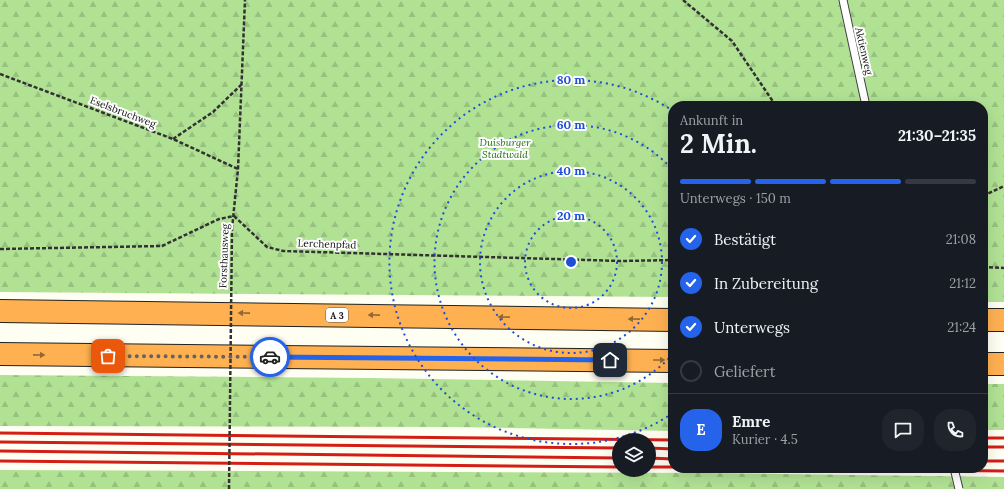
<!DOCTYPE html>
<html lang="de">
<head>
<meta charset="utf-8">
<style>
	body { margin:0; font-family:Lora,serif; background:#20242c; color:#f1f3f6; height:100vh; display:flex; flex-direction:column; font-size:15px; white-space:nowrap }
	* { box-sizing:border-box; margin:0 }
	p { font-size:13px; color:#9ea1a6 }
	.icon { flex:none; width:22px; height:22px; fill:none; stroke:currentColor; stroke-width:2; stroke-linecap:round; stroke-linejoin:round }
	.map { position:relative; flex:1; overflow:hidden }
	.drawer { position:absolute; left:668px; top:101px; width:320px; height:372px; display:flex; flex-direction:column; background:#171b24; border-radius:16px; box-shadow:0 4px 16px #0002 }
	.drawer>* { flex:none }
	.buttons { position:absolute; left:612px; top:433px; display:grid; gap:8px }
	.buttons a { display:grid; place-items:center; width:44px; height:44px; border-radius:50%; background:#171b24; box-shadow:0 4px 16px #0002; font-size:20px }
	.pin { position:absolute; display:grid; place-items:center; width:34px; height:34px; color:#fff; margin:-17px; border-radius:8px; box-shadow:0 2px 6px #0006 }
	.courier { position:absolute; display:grid; place-items:center; width:40px; height:40px; margin:-20px; border:3px solid #2563eb; border-radius:50%; background:#fff; color:#222; box-shadow:0 1px 5px #0007 }
	.headline em { font-style:normal; font-weight:700 }
	.headline div { display:flex; flex-direction:column-reverse }
	.headline { display:flex; align-items:center; justify-content:space-between; height:68px; padding:0 12px }
	h1 { font-size:26px; font-weight:700; line-height:30px }
	.bar { display:grid; grid-template-columns:repeat(4,1fr); gap:6px 4px; align-content:center; height:48px; padding:0 12px }
	.bar i { height:5px; border-radius:3px; background:#363941 }
	.bar .on { background:#2563eb }
	.bar p { grid-column:span 4 }
	.line { display:flex; align-items:center; gap:10px; padding:0 12px; border-top:1px solid #363941 }
	.line div { flex:1 }
	.round { display:grid; place-items:center; flex:none; width:42px; height:42px; border-radius:16px; background:#20242c }
	ol { padding:0 12px; list-style:none }
	li { display:flex; align-items:center; gap:12px; height:44px }
	li p { margin-inline-start:auto }
	li .icon { padding:4px; border-radius:50%; background:#2563eb; color:#fff; stroke-width:4 }
	li:last-child { color:#9ea1a6 }
	li i { width:22px; height:22px; border:2px solid #363941; border-radius:50% }
	.map>svg:first-child { display:block }
	.forest { fill:url(#forest-firs) }
	.lines { fill:none; stroke-linecap:round; stroke-linejoin:round }
	.service-casing { stroke:#434343; stroke-width:9 }
	.motorway-casing { stroke:#212121; stroke-width:24 }
	.path { stroke:#323232; stroke-width:2.5; stroke-dasharray:4 2; stroke-linecap:butt }
	.service { stroke:#fff; stroke-width:7 }
	.motorway { stroke:#ffb051; stroke-width:22 }
	.rail { stroke:#d21e16; stroke-width:3 }
	.service-bridge-casing { stroke:#434343; stroke-width:9; stroke-linecap:butt }
	.path-bridge { stroke:#323232; stroke-width:2.5; stroke-dasharray:4 2; stroke-linecap:butt }
	.service-bridge { stroke:#fff; stroke-width:7 }
	.oneway { fill:#936834 }
	.done { stroke:#64635f; stroke-width:4; stroke-dasharray:0 7.2 }
	.route { stroke:#2563eb; stroke-width:5 }
	.ring { fill:none; stroke:#1d4ed8; stroke-width:2; stroke-dasharray:2 4 }
	.labels { text-anchor:middle; dominant-baseline:central; stroke-width:4; stroke-linejoin:round; paint-order:stroke }
	.shield { fill:#fff; stroke:#585858; stroke-width:1 }
	.shield-label { font-size:9px; font-weight:bold; fill:#101010 }
	.street-label { font-size:10px; fill:#101010; stroke:#fff }
	.park-label { font-size:10px; font-style:italic; fill:#227117; stroke:#fff }
	.centre { fill:#1d4ed8; stroke:#fff; stroke-width:2 }
	.ring-label { font-size:12px; text-anchor:middle; font-weight:bold; fill:#1d4ed8; stroke:#fff; stroke-width:4; stroke-linejoin:round; paint-order:stroke }
</style>
</head>
<body>
<div class="map">
<svg width="1004" height="489" viewBox="0 0 1004 489">
	<defs>
		<pattern id="forest-firs" width="22" height="20" patternUnits="userSpaceOnUse"><rect width="22" height="20" fill="#b1e294"/><path d="M5 1l3.5 6h-7zM16 11l3.5 6h-7z" fill="#97c17f"/></pattern>
	</defs>
	<rect width="100%" height="100%" fill="#fffef3"/>
	<!-- forest -->
	<path class="forest" d="M 0,0 L 1004,0 L 1004,302 L 983,302 L 983,106 L 673,106 L 673,297 L 0,292 Z
		M 0,375 L 370,378 L 673,383 L 673,431 L 454,427 L 0,426 Z
		M 983,384 L 1004,384 L 1004,430 L 983,430 Z
		M 0,470 L 699,473 L 1004,477 L 1004,489 L 0,489 Z"/>
	<g class="lines">
		<!-- service casing -->
		<g class="service-casing">
			<path id="service" d="M 843,0 L 866,106"/>
		</g>
		<!-- motorway casing -->
		<g class="motorway-casing">
			<path id="motorway" d="M 0,311 L 673,320
				M 983,320 L 1004,320
				M 0,354 L 673,361
				M 983,364 L 1004,364"/>
		</g>
		<!-- path -->
		<path class="path" d="M 683,0 L 732,41 L 776,106
			M 0,74 L 173,139 L 238,169
			M 173,139 L 213,112 L 242,84
			M 983,196 L 1004,186
			M 234,216 L 267,247 L 283,251 L 621,261 L 673,260
			M 232,229 L 238,169 L 245,0
			M 0,249 L 162,246 L 219,219 L 234,216
			M 983,267 L 1004,268"/>
		<!-- service -->
		<use href="#service" class="service"/>
		<!-- motorway -->
		<use href="#motorway" class="motorway"/>
		<!-- rail -->
		<path class="rail" d="M 0,433 L 673,440
			M 983,438 L 1004,438
			M 0,442 L 619,448
			M 983,447 L 1004,447
			M 649,448 L 673,449
			M 0,451 L 619,458
			M 649,458 L 673,459
			M 0,461 L 619,467
			M 983,461 L 1004,461
			M 649,467 L 673,467
			M 745,468 L 1004,471"/>
		<!-- service-bridge casing -->
		<g class="service-bridge-casing">
			<path id="service-bridge" d="M 954,468 L 959,489"/>
		</g>
		<!-- path-bridge -->
		<path class="path-bridge" d="M 229,489 L 232,229"/>
		<!-- service-bridge -->
		<use href="#service-bridge" class="service-bridge"/>
	</g>
	<!-- one-way arrows -->
	<defs><path id="oneway-solid" d="M-6-.8H1V-3.2L6.5 0L1 3.2V.8H-6Z"/></defs>
	<g class="oneway">
		<use href="#oneway-solid" transform="translate(244 313) rotate(-179)"/>
		<use href="#oneway-solid" transform="translate(374 315) rotate(-179)"/>
		<use href="#oneway-solid" transform="translate(504 317) rotate(-179)"/>
		<use href="#oneway-solid" transform="translate(634 319) rotate(-179)"/>
		<use href="#oneway-solid" transform="translate(39 355) rotate(1)"/>
		<use href="#oneway-solid" transform="translate(659 360)"/>
	</g>
	<g class="lines">
		<!-- done -->
		<path class="done" d="M 108,356 L 270,357"/>
		<!-- route -->
		<path class="route" d="M 270,357 L 610,360"/>
	</g>
	<!-- distance rings -->
	<g class="ring">
		<circle cx="571" cy="262" r="46"/>
		<circle cx="571" cy="262" r="91"/>
		<path d="M673 354A137 137 0 1 1 673 170"/>
		<path d="M673 413A182 182 0 1 1 673 111"/>
	</g>
	<g class="labels">
		<!-- shield labels -->
		<rect class="shield" x="326" y="308" width="22" height="14" rx="3"/>
		<g class="shield-label">
			<text x="337" y="315">A 3</text>
		</g>
		<!-- street labels -->
		<g class="street-label">
			<text transform="translate(864 51) rotate(77)">Aktienweg</text>
			<text transform="translate(123 112) rotate(21)">Eselsbruchweg</text>
			<text transform="translate(327 244) rotate(2)">Lerchenpfad</text>
			<text transform="translate(224 256) rotate(-88)">Forsthausweg</text>
		</g>
		<!-- park labels -->
		<g class="park-label">
			<text x="505" y="142">Duisburger<tspan x="505" dy="12">Stadtwald</tspan></text>
		</g>
	</g>
	<circle cx="571" cy="262" r="6" class="centre"/>
	<g class="ring-label">
		<text x="571" y="84">80 m</text>
		<text x="571" y="129">60 m</text>
		<text x="571" y="175">40 m</text>
		<text x="571" y="220">20 m</text>
	</g>
</svg>
<div class="buttons">
<a><svg class="icon" aria-label="layers" viewBox="0 0 24 24"><path d="M12 4l9 5-9 5-9-5zM3 14l9 5 9-5"/></svg></a>
</div>
<div class="pin" style="left:108px;top:356px;background:#ea580c"><svg class="icon" aria-label="bag" viewBox="0 0 24 24"><path d="M5 8h14l-1 12H6zM9 8a3 3 0 0 1 6 0"/></svg></div>
<div class="pin" style="left:610px;top:360px;background:#1f2937"><svg class="icon" aria-label="home" viewBox="0 0 24 24"><path d="M3 11l9-7 9 7M6 9v11h12V9"/></svg></div>
<div class="courier" style="left:270px;top:357px"><svg class="icon" aria-label="car" viewBox="0 0 24 24"><path d="M5 17H2v-5l4-1 3-4h7l3 4 3 1v5h-3M9 17h6M6 11h13"/><circle cx="7" cy="17" r="2"/><circle cx="17" cy="17" r="2"/></svg></div>
<section class="drawer">
<div class="headline"><div><h1>2 Min.</h1><p>Ankunft in</p></div><em>21:30–21:35</em></div>
<div class="bar"><i class="on"></i><i class="on"></i><i class="on"></i><i></i><p>Unterwegs · 150 m</p></div>
<ol>
<li><svg class="icon" aria-label="check" viewBox="0 0 24 24"><path d="M5 12l5 5 9-10"/></svg>Bestätigt<p>21:08</p></li>
<li><svg class="icon" aria-label="check" viewBox="0 0 24 24"><path d="M5 12l5 5 9-10"/></svg>In Zubereitung<p>21:12</p></li>
<li><svg class="icon" aria-label="check" viewBox="0 0 24 24"><path d="M5 12l5 5 9-10"/></svg>Unterwegs<p>21:24</p></li>
<li><i></i>Geliefert</li>
</ol>
<div class="line" style="height:72px"><b class="round" style="background:#2563eb;color:#fff">E</b><div><b>Emre</b><p>Kurier · 4.5</p></div><a class="round"><svg class="icon" aria-label="chat" viewBox="0 0 24 24"><path d="M4 5h16v11H9l-5 4z"/></svg></a><a class="round"><svg class="icon" aria-label="phone" viewBox="0 0 24 24"><path d="M5 4h4l2 5-3 2q2 4 5 5l2-3 5 2v4C11 20 4 13 5 4z"/></svg></a></div>
</section>
</div>
</body>
</html>
